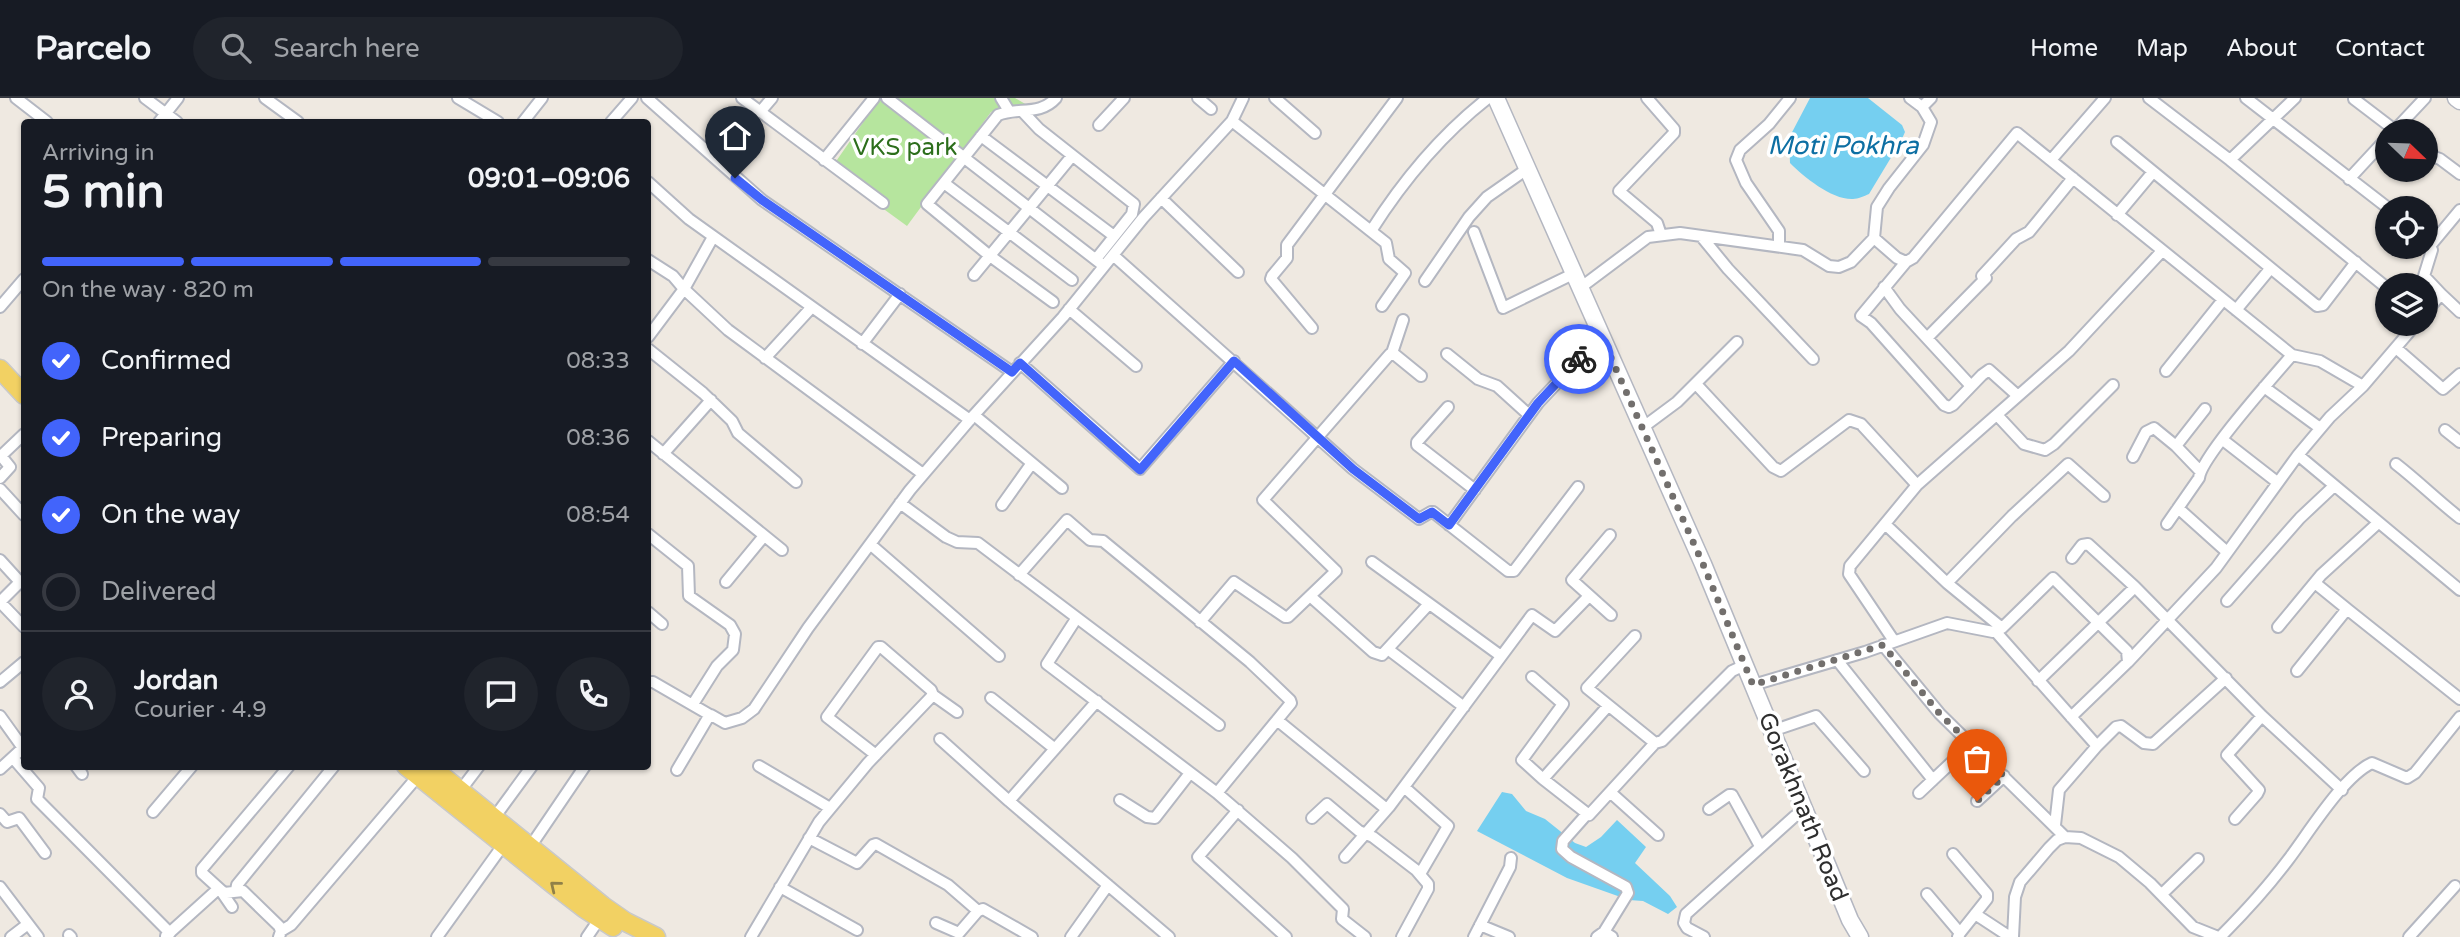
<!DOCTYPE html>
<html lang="en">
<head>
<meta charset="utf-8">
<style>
	body { margin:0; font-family:"Varela Round",sans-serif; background:#20242c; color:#f1f3f6; height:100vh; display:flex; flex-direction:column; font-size:26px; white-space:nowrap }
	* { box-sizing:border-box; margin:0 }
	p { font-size:23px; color:#9ea1a6 }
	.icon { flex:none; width:38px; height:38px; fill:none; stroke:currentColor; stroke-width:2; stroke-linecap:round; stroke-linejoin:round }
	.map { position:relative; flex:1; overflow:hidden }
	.side { position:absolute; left:21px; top:21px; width:630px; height:651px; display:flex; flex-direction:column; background:#171b24; border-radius:7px; box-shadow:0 2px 5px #0004 }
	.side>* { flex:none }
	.needle { width:46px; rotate:113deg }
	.controls { position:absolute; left:2375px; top:21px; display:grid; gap:14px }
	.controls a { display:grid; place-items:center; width:63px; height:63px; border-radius:50%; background:#171b24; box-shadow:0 2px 5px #0004; font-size:35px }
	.pin { position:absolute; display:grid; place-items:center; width:60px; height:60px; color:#fff; margin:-72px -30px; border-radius:50% 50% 50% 0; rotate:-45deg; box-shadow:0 0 7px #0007 }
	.pin .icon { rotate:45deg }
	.courier { position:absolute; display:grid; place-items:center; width:70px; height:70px; margin:-35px; border:5px solid #4264fb; border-radius:50%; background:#fff; color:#222; box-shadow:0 2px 9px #0007 }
	.head em { font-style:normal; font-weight:800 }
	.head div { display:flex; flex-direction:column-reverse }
	.head { display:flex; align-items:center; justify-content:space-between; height:119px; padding:0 21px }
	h1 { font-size:46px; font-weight:800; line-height:52px }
	.bar { display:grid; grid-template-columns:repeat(4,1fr); gap:10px 7px; align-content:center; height:84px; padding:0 21px }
	.bar i { height:9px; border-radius:5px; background:#363941 }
	.bar .on { background:#4264fb }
	.bar p { grid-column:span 4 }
	.line { display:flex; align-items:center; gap:18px; padding:0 21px; border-top:2px solid #363941 }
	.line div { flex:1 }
	.round { display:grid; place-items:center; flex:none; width:74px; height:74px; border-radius:37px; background:#20242c }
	ol { padding:0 21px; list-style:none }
	li { display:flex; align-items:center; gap:21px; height:77px }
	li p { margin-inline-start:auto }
	li .icon { padding:7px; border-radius:50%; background:#4264fb; color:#fff; stroke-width:4 }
	li:last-child { color:#9ea1a6 }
	li i { width:38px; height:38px; border:4px solid #363941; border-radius:50% }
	header { display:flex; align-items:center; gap:42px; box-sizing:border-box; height:98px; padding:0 35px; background:#171b24; border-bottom:2px solid #363941 }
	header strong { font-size:33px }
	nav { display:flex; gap:38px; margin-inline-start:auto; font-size:24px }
	.search { width:490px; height:63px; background:#20242c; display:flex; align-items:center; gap:18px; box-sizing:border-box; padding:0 24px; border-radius:38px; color:#9ea1a6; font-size:26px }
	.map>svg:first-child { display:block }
	.green { fill:#b6e59e }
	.water { fill:#75cff0 }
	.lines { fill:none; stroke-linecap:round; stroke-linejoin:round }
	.street-casing { stroke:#b4b7c1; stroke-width:14 }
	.secondary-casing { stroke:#b4b7c1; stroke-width:19 }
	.primary-casing { stroke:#c9c9c9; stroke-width:21 }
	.street { stroke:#fff; stroke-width:10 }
	.secondary { stroke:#fff; stroke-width:16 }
	.primary { stroke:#f2d163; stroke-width:18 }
	.oneway { stroke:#908048 }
	.done { stroke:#726f6d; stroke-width:7; stroke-dasharray:0 12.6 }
	.route { stroke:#4264fb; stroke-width:9 }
	.labels { text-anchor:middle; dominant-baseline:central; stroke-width:7; stroke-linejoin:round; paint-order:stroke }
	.park-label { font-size:24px; fill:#2c6e1b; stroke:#fff }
	.street-label { font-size:24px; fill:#2e2e2e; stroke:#fff }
	.water-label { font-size:26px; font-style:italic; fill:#0d6fa3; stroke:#fff }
</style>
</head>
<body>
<header>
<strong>Parcelo</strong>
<div class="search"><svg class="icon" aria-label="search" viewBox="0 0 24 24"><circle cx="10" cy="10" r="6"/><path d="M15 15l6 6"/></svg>Search here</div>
<nav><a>Home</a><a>Map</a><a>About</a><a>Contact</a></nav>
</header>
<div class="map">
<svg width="2460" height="839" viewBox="0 0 2460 839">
	<rect width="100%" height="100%" fill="#efe9e1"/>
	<!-- green -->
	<path class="green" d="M 880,0 L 1015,0 L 1032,10 L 1005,9 L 991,14 L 907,128 L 830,72 Z"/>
	<!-- water -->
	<path class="water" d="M 1810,0 L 1868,0 L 1902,27 L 1905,34 L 1901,43 L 1869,96 C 1864,98 1858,101 1853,101 C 1832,102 1804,79 1790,65 L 1789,40 Z
		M 1502,694 L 1512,696 L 1526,713 L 1545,721 L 1575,745 L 1586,749 L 1601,739 L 1617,722 L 1646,749 L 1635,765 L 1670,798 L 1677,809 L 1668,816 L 1643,803 L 1629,802 L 1567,780 L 1477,733 Z"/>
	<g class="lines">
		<!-- street casing -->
		<g class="street-casing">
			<path id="street" d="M 16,0 L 47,24
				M 145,0 L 177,24
				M 265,0 L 298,24
				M 458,0 L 498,24
				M 647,0 L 762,102 L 1012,274
				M 742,0 L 883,105
				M 887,0 L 1104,168
				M 1001,0 L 1009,13
				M 1198,0 L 1211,11
				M 1275,0 L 1315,35
				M 1647,0 L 1674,31 L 1674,35 L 1619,93 L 1657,125 L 1661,137
				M 1910,0 L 1922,9 L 1931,0
				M 2149,0 L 2230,62 L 2387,190
				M 2246,0 L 2388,110
				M 2354,1 L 2396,33
				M 760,14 L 772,0
				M 1023,14 L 1039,31 L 1134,106 L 1132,116 L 1096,161
				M 1232,23 L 1386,145 L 1389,161 L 1405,175 L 1382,208
				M 159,24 L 178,0
				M 523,24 L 542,0
				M 611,24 L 632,0
				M 1099,27 L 1124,0
				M 2394,33 L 2425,0
				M 981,38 L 1114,138
				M 2117,44 L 2317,208 L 2323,207 L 2356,164
				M 2426,56 L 2440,61 L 2460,76
				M 824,62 L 874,0
				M 2051,62 L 2105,0
				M 2230,62 L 2295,0
				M 2349,81 L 2387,40
				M 648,84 L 689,121 L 970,322
				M 944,85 L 1072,182
				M 1161,100 L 1238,174
				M 2117,117 L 2153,74
				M 1371,133 C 1402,84 1442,36 1488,0
				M 1474,134 L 1503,210 L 1573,176
				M 1701,138 L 1728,171 L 1813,261
				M 713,139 L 684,191 L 728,232 L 923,376
				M 1874,140 L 1877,109 L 1889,90 L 1923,47 L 1931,24 L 1922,9
				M 2426,140 L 2432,152 L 2424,178 L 2441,196
				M 1779,148 L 1779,133 L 1746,85 L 1736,62 L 1740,52 L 1769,26 L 1790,0
				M 2430,148 L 2460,112
				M 1113,157 L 1353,371 L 1419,421 L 1431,414 L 1433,414 L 1508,473 L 1514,473 L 1578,389
				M 648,162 L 673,178 L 684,191 L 648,239
				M 1906,164 L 1861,218 L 1871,225 L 1944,307 L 1949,309 L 1953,307 L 1982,277 L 1989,272 L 2018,298
				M 974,177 L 1072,58
				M 1982,178 L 2016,141 L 2029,134 L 2073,80
				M 1425,183 L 1469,119 L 1487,99 L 1527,71
				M 1884,189 L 1900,211 L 1971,288
				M 1580,190 L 1648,139 L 1680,135 L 1803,152 L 1829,168 L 1839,169 L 1851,164 L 1874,140 L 1897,160 L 1906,164 L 1913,160 L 2017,35 L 2292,257 L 2320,263 L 2363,288 L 2416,226
				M 1053,204 L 990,158 L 927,106 L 998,17 C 1018,9 1040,18 1056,0
				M 0,209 L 24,181
				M 1069,211 L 1136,268
				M 2236,212 L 2270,171
				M 2426,214 L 2441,196 L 2460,214
				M 1312,230 L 1271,181 L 1272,178 L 1287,160 L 1287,147 L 1397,0
				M 1927,240 L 1986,180
				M 862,246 L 900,196
				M 2396,250 L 2443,291 L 2460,276
				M 648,251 L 703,295 L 732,323 L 738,335 L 796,384
				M 1392,255 L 1403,222
				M 1447,256 L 1478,281 L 1497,288 L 1529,317
				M 765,260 L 811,210
				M 1020,265 L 1140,371 L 1234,263
				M 2166,273 L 2223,202
				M 1696,286 L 1773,369 L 1781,373 L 1849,322 L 1861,326 L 1917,387
				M 2264,289 L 2320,330
				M 1448,309 L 1417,344 L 1417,347 L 1475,392
				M 974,317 L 1062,390
				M 1997,317 L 2024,346 L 2045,352 L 2054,346 L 2113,287
				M 1642,330 L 1677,304 L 1737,244
				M 2445,332 L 2460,344
				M 2223,342 L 2277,384
				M 648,343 L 782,452
				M 2176,348 L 2205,311
				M 663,356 L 711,302
				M 2298,357 L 2460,492
				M 2133,359 L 2146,334 L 2154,330 L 2176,348 L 2200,373
				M 2396,366 C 2418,383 2438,403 2460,420
				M 0,380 L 10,369 L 2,359 L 3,356 L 24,336
				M 0,391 L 24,417
				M 900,405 L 946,439 L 957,444 L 978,445 L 1219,627
				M 1002,407 L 1032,365
				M 2178,410 L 2227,454
				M 1885,426 L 1947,485
				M 2167,426 L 2199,380 C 2201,359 2275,277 2292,257
				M 1449,427 L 1538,305 L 1586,254 L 1603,242
				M 648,436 L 688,468 L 689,498 L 730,527 L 735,536 L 733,552 L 717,568 L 693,606
				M 1610,437 L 1572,482 L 1611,517
				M 870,446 L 999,558
				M 2072,460 L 2082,447 L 2088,446 L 2135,489 L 2262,618 L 2342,692
				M 0,462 L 20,484 L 0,504
				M 1372,464 L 1501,558
				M 1019,477 L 1067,422 L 1090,442 L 1103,443 L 1250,564 L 1290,602 L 1291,605 L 1217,695 L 1047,566 L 1076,521
				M 726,484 L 764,438
				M 2315,485 L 2347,511
				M 1310,498 L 1373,554 L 1382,557 L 1428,507
				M 2227,503 L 2300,420 L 2334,388
				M 0,504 L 24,529
				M 648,514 L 662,526
				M 1200,524 L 1234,484 L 1285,519 L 1288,519 L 1336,473 L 1263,402 L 1390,256 L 1394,256 L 1421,278
				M 2278,529 L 2321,477 L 2378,425
				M 1996,534 L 2097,648 L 2059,692 L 2055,727
				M 1635,538 L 1587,590 L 1655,645 L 1662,643 L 1732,573 L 1745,567
				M 1894,543 L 1849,476 L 1850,468 L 1917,387 L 2069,253 L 2162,153
				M 1883,547 L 1940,616 L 2065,739
				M 1389,552 L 1464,609
				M 1837,562 L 1933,682
				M 2128,564 L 2216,470 L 2298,357 L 2330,319 L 2363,288
				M 2297,573 L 2347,511 L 2460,601
				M 1532,579 L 1563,606 L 1522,662 L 1543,681 L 1608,608
				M 2038,583 L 2135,489
				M 0,584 L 24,564
				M 648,584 L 653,584 L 710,617
				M 1753,587 L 1865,554 L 1947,525 L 1993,534 L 2002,530
				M 991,600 L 1055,651
				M 0,618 L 23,650 L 0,671
				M 2071,619 L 2128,564 L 2127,553 L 2053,480 L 2002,530 L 1947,485 L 2012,418 L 2068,366 L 2104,398
				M 1277,622 L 1384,709 L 1389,709 L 1532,517 L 1555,533 L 1589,498
				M 1772,633 L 1816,618 L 1864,673
				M 940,641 L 1009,703 L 1097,603
				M 2097,648 L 2116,629 L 2121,628 L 2144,645 L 2153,646 L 2226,580
				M 876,657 L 827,619 L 878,549 L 881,549 L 931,592 L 933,597
				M 13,660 L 39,690 L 37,701 L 170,835
				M 76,668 L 82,676
				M 759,668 L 830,710
				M 677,672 L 709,618 L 711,617 L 725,625 L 742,620 L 754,611 L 808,530 L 910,392 L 974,317 L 1063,219 L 1143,120 L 1232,23 L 1243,0
				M 1543,681 L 1589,717 L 1655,645
				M 1404,689 L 1448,728 L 1420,776
				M 460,693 L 479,668
				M 1610,694 L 1658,737
				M 1217,695 L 1292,760 L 1343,811 L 1342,821 L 1365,839
				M 1919,695 L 1971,646
				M 1120,702 L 1147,719 L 1155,720 L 1190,675
				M 1009,703 L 1169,839
				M 1977,703 L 2004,678
				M 1709,711 L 1729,697 L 1732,697 L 1760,748
				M 1238,712 L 1198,759 L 1286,839
				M 153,714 L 192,668
				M 0,716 L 7,724 L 19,720 L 45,755
				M 1587,716 L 1563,743 L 1562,751 L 1571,759 L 1626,789 L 1628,795 L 1604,834
				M 494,720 L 532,668
				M 1312,720 L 1327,706 L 1359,733 L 1373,739 L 1416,772 L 1428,786 L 1428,791 L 1402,839
				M 2235,721 L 2257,696 L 2259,692 L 2227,657 L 2262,618
				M 809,740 L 857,765 L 873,747 L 876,746 L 948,787 L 978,813
				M 528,752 L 585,668
				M 1953,756 L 1987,796 L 1987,801 L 1960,835
				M 1345,759 L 1389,709
				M 0,789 L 38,839
				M 780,789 L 857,832
				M 236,792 L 237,787 L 334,668
				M 221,793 L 232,809
				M 1927,796 L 1960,835 L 1958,839
				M 2162,796 L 2198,761
				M 1975,816 L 2010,839
				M 936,825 L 959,835 L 978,813 L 983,811 L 1032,839
				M 1480,827 L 1509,839
				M 281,833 L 291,827 L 418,678
				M 69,837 L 71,839
				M 166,838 L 218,791
				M 11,839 L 28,826
				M 279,839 L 281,833 L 279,828 L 243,793 L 224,795 L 202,775 L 202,771 L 289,668
				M 437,839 L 506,743
				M 587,839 L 600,820
				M 751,839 L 819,724 L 868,665 L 933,597 L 957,614
				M 1071,839 L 1108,787
				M 1474,839 L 1510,769 L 1511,760
				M 1597,839 L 1604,834 L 1612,839
				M 1704,839 L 1687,830 L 1684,825 L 1686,816 L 1795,718 L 1806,717
				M 2013,839 L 2015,799 L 2020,784 L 2049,750 L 2057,742 L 2065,739 L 2081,740 L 2119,759 L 2150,785 L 2193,829 L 2218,839
				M 2220,839 C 2244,815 2267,790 2288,762 C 2308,736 2343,678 2372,665 L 2407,680 L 2415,675 L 2460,619
				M 2409,839 L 2455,788"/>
		</g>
		<!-- secondary casing -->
		<g class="secondary-casing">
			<path id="secondary" d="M 1496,0 L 1703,466 L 1850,822 L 1860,839
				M 2456,0 L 2460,3"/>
		</g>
		<!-- primary casing -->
		<g class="primary-casing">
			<path id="primary" d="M 0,271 L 24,297
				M 406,668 L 554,787 L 585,811 L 613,829
				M 430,668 L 603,808 L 626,824 L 656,839"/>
		</g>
		<!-- street -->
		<use href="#street" class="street"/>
		<!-- secondary -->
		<use href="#secondary" class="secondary"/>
		<!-- primary -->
		<use href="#primary" class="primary"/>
	</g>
	<!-- one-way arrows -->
	<defs><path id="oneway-chevron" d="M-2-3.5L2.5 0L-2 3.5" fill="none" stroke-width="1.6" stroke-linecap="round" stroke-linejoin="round" transform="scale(1.75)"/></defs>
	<use class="oneway" href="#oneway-chevron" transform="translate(555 788) rotate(-141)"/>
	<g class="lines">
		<!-- done -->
		<path class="done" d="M 1579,261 L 1603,242 L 1703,466 L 1753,587 L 1883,547 L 1940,616 L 2004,678 L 1977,703"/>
		<!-- route -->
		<path class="route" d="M 735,80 L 762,102 L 1012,274 L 1020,265 L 1140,372 L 1234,263 L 1353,371 L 1419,421 L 1432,414 L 1449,427 L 1538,305 L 1579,261"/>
	</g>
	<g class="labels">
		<!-- park labels -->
		<g class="park-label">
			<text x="905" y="49">VKS park</text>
		</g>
		<!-- street labels -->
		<g class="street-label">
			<text transform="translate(1803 709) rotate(68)">Gorakhnath Road</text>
		</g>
		<!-- water labels -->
		<g class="water-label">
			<text x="1843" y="47">Moti Pokhra</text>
		</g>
	</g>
</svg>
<div class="controls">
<a><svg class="needle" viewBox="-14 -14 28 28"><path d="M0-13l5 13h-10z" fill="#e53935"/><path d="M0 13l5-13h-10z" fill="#9ea1a6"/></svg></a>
<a><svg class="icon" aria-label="locate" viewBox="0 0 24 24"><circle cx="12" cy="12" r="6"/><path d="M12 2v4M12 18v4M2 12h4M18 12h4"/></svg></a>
<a><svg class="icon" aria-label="layers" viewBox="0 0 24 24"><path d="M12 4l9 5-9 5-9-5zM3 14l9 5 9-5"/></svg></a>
</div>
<div class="pin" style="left:1977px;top:703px;background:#ea580c"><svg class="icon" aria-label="bag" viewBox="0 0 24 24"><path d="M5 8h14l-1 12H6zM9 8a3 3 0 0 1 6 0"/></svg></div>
<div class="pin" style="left:735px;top:80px;background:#1f2937"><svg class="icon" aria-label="home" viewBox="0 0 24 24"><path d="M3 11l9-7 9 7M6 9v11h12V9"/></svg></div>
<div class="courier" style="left:1579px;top:261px"><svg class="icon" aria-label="bike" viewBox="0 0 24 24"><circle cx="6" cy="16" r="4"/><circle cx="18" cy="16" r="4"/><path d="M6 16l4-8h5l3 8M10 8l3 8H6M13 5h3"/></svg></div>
<section class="side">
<div class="head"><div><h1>5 min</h1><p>Arriving in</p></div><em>09:01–09:06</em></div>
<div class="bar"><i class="on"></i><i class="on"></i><i class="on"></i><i></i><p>On the way · 820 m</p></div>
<ol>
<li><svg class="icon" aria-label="check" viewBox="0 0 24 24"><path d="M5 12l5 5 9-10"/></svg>Confirmed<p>08:33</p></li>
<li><svg class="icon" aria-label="check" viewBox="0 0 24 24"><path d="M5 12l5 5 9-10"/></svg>Preparing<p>08:36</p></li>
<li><svg class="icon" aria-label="check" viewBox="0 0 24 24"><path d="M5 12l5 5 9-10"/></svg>On the way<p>08:54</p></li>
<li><i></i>Delivered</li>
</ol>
<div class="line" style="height:126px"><a class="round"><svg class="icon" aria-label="person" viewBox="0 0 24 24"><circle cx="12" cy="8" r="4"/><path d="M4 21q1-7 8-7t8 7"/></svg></a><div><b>Jordan</b><p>Courier · 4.9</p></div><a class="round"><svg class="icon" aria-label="chat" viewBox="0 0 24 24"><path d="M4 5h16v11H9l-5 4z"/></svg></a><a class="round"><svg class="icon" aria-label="phone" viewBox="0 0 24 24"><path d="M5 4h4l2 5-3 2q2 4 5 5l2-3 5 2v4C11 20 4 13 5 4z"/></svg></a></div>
</section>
</div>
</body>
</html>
